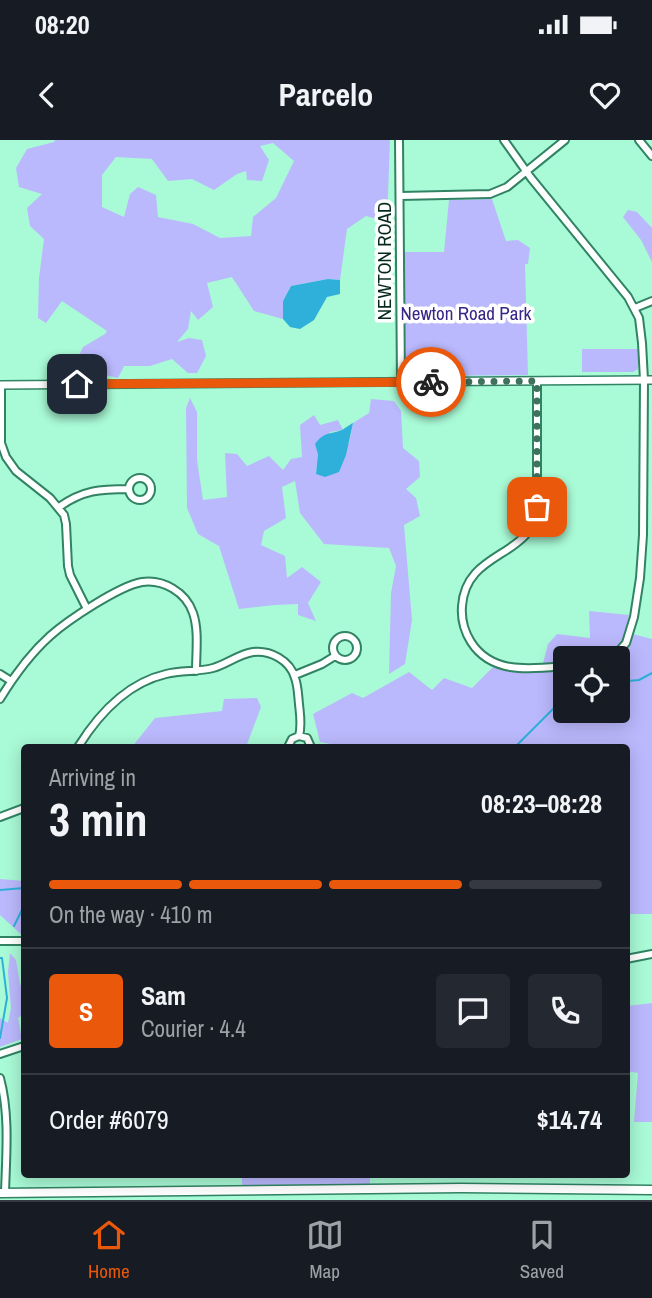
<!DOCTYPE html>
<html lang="en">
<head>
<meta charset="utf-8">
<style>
	body { margin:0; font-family:"Archivo Narrow",sans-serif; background:#242831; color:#f1f3f6; height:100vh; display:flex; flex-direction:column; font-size:26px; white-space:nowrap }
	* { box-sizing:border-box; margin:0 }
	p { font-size:23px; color:#9ea1a6 }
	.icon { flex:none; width:38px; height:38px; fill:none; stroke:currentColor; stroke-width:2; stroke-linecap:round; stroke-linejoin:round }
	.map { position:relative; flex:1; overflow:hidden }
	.side { position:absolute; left:21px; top:604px; width:609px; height:434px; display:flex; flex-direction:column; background:#171b24; border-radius:7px; box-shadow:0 4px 18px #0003 }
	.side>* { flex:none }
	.fabs { position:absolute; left:553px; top:506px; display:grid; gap:14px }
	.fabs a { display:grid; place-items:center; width:77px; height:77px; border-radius:7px; background:#171b24; box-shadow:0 4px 18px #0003; font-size:35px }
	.pin { position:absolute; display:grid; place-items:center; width:60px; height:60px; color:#fff; margin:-30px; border-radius:14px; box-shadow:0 4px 10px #0006 }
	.courier { position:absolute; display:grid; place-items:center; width:70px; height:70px; margin:-35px; border:5px solid #ea580c; border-radius:50%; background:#fff; color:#222; box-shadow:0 2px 9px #0007 }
	.summary em { font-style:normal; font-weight:700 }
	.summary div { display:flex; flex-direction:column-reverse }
	.summary { display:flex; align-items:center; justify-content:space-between; height:119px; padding:0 28px }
	h1 { font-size:46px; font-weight:700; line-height:52px }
	.bar { display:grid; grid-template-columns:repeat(4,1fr); gap:10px 7px; align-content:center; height:84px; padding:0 28px }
	.bar i { height:9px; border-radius:5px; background:#363941 }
	.bar .current { background:#ea580c }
	.bar p { grid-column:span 4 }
	.line { display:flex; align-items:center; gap:18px; padding:0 28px; border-top:2px solid #363941 }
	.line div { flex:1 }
	.round { display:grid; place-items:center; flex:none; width:74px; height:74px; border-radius:7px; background:#242831 }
	.status { display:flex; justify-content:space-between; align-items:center; height:49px; padding:0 35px; background:#171b24; direction:ltr }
	.status svg { height:19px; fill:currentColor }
	header { display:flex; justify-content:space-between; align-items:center; height:91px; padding:0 28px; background:#171b24; font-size:32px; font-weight:700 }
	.tab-bar { display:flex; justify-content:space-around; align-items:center; height:98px; border-top:2px solid #363941; background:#171b24; font-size:19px; color:#9ea1a6 }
	.tab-bar a { display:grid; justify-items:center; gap:4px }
	.tab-bar .current { color:#ea580c }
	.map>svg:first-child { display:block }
	.green { fill:#bbb9fd; fill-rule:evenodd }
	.water { fill:#2eb0da }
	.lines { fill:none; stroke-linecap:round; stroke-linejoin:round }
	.stream { stroke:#2eb0da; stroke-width:2 }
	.minor-casing { stroke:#318364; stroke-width:10 }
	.tertiary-casing { stroke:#318364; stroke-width:10 }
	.secondary-casing { stroke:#318364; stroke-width:11 }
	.minor { stroke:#fff; stroke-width:6 }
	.tertiary { stroke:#fff; stroke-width:7 }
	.secondary { stroke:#fff; stroke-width:8 }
	.done { stroke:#3e725d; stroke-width:7; stroke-dasharray:0 12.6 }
	.route { stroke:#ea580c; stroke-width:9 }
	.labels { text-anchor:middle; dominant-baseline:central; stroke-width:7; stroke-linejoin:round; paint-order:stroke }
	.street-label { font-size:19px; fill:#05291c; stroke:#fff }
	.park-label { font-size:19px; fill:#392586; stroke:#fff }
</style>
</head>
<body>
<div class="status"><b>08:20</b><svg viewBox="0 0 49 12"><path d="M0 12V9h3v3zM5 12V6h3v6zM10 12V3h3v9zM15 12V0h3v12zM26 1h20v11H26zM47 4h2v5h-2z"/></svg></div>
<header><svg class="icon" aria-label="back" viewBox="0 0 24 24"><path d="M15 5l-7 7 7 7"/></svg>Parcelo<svg class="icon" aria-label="heart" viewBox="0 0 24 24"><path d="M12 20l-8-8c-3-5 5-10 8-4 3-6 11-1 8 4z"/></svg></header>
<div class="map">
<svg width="652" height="1060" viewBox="0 0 652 1060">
	<rect width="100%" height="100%" fill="#a9fad6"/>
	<!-- green -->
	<path class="green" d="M 55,0 L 390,0 L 387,82 L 366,76 L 347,89 L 340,140 L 328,139 L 291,146 L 283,161 L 283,179 L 254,171 L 232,137 L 207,143 L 213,167 L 198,180 L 191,171 L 188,189 L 177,202 L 189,198 L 202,200 L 206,216 L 197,233 L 188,233 L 172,219 L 150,226 L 124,226 L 118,238 L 80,229 L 76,222 L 83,207 L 105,194 L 107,191 L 62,161 L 46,183 L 38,178 L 39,138 L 44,99 L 30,86 L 27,68 L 42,54 L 19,47 L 16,28 L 27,9 L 54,2 ZM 273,3 L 294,21 L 276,58 L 253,77 L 251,96 L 220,98 L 193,84 L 158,77 L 156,55 L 138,47 L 130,54 L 124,77 L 102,67 L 102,35 L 116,17 L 152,19 L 168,41 L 192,39 L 214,50 L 237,34 L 246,31 L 247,40 L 262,41 L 269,20 L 260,6 Z
		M 492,59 L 506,101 L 518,100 L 530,108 L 528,124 L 525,124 L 528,235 L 414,236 L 408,233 L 406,224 L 404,112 L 444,112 L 449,60 Z
		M 628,70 L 637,72 L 652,88 L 652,122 L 641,100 L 623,77 Z
		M 582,209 L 639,209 L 638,229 L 633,232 L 582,232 Z
		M 190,258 L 197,272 L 197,320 L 203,360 L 227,357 L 225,313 L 237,314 L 247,326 L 269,316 L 283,330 L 291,319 L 302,317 L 300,285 L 314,275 L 320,285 L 338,280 L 343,290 L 330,292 L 318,314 L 316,334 L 349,303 L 353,283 L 369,273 L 371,259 L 394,261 L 401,271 L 403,308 L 419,321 L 420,337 L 406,349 L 416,358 L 420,376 L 404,385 L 412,480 L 405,524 L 389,534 L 391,453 L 396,426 L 389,408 L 324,404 L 300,373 L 295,341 L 282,347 L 286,378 L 264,391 L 261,405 L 285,416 L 287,438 L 302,427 L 321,442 L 308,463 L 316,481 L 298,475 L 298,464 L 275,465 L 239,469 L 219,406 L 198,394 L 187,368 L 186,268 Z
		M 589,471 L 629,475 L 625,492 L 652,499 L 652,774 L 627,774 L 626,607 L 346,607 L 320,602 L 313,574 L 352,553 L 363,558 L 409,532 L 432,550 L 444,538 L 472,548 L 493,527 L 517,532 L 541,531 L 548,504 L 557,494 L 590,498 ZM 565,518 L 618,518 L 618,570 L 565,570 Z
		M 257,558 L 261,567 L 246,607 L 132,607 L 155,578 L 222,571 L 224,559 Z
		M 0,739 L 24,741 L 24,797 L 0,775 Z
		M 10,813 L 16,820 L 20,844 L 24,850 L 24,873 L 18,878 L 22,899 L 0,907 L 0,878 L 8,883 L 11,868 L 8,832 Z
		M 652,863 L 652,982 L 634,982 L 638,933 L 627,931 L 627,866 Z
		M 242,1034 L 370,1034 L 370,1044 L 242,1045 Z"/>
	<!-- water -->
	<path class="water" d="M 328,139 L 340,140 L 340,154 L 327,157 L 314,180 L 300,189 L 290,187 L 283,179 L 283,161 L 291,146 Z
		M 353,283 L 346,315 L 339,332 L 325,337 L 316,334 L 318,314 L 315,304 C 325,291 329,295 342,290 C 344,289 352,283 353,283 Z"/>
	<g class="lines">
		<!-- stream -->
		<path class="stream" d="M 618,542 L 639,540 L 652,533
			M 515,607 L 565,557
			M 0,750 L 24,748
			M 14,786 L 24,766
			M 0,818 L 2,818 L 7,858 L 0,898"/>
		<!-- minor casing -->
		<g class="minor-casing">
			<path id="minor" d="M 399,0 L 401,242
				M 504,0 L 531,38 L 628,157 L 639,178 L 642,203 L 644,240 L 643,395 L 640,438 L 634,477 L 626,503 L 617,513 L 611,518
				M 639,0 L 652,16
				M 400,56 L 490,54 L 507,47 L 565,0
				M 635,168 L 652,161
				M 537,241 L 537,367 C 533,419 466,409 462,466 C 461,479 464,491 471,502 C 492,535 532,529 565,526
				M 1,245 L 1,303 L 6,317 L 16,331 L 50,358 L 64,375 L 66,384 L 68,426 L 70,435 L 87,469
				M129 349a11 11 0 1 1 22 0a11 11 0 1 1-22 0Z
				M 59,367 C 83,350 100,349 129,349
				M333 508a12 12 0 1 1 24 0a12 12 0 1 1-24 0Z
				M 0,534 L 11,541
				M 295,535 L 322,524 L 335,516
				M 0,559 C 14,536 30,514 50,496 C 68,480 119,446 142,442 C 163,439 186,452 193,473 C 199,490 196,513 196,531
				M 78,607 C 98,575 127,543 166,534 C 181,530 198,532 213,528 C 227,524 239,514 253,512 C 270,510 290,520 295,538 C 298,546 298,555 299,564 C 300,575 302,585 299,596
				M 288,607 L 292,599 L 299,596 L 307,598 L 311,607
				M 0,677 L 24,668
				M 0,801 L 24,801
				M 626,819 L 652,814
				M 0,914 L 24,906
				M 0,938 C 10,975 6,1016 5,1053"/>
		</g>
		<!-- tertiary casing -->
		<g class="tertiary-casing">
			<path id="tertiary" d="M 0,245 L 652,240"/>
		</g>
		<!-- secondary casing -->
		<g class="secondary-casing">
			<path id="secondary" d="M 0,1053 L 461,1048 L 652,1050"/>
		</g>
		<!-- minor -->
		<use href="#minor" class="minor"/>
		<!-- tertiary -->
		<use href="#tertiary" class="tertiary"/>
		<!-- secondary -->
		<use href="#secondary" class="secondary"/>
	</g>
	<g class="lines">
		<!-- done -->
		<path class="done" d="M 431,242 L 537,241 L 537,367"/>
		<!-- route -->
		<path class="route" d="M 77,244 L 431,242"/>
	</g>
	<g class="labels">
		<!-- street labels -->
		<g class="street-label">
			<text transform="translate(384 121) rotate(-90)">NEWTON ROAD</text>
		</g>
		<!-- park labels -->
		<g class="park-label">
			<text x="466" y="173">Newton Road Park</text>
		</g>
	</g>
</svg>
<div class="fabs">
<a><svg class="icon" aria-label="locate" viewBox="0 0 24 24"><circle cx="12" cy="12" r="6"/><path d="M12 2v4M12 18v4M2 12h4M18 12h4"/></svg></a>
</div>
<div class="pin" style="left:537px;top:367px;background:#ea580c"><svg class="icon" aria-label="bag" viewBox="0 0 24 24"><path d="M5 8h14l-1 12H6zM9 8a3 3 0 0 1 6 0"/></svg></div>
<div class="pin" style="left:77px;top:244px;background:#1f2937"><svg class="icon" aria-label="home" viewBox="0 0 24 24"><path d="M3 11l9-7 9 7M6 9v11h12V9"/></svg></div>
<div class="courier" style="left:431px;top:242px"><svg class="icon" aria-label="bike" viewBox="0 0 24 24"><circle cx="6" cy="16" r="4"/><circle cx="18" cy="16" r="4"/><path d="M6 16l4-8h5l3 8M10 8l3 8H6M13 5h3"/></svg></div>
<section class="side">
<div class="summary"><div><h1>3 min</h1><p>Arriving in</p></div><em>08:23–08:28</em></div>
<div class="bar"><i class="current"></i><i class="current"></i><i class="current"></i><i></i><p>On the way · 410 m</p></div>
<div class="line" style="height:126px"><b class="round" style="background:#ea580c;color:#fff">S</b><div><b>Sam</b><p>Courier · 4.4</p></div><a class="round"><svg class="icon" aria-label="chat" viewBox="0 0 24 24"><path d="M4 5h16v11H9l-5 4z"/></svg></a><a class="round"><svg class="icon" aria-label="phone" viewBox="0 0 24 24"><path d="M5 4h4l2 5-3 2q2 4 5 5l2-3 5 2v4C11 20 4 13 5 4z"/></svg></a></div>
<div class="line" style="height:91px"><div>Order #6079</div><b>$14.74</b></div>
</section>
</div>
<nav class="tab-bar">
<a class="current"><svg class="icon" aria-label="home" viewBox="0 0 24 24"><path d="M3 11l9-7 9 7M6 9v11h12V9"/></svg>Home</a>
<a><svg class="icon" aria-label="map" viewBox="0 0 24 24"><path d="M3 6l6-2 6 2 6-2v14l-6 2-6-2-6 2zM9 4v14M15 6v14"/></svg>Map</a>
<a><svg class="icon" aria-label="saved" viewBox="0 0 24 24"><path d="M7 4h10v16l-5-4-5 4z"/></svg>Saved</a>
</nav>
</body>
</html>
